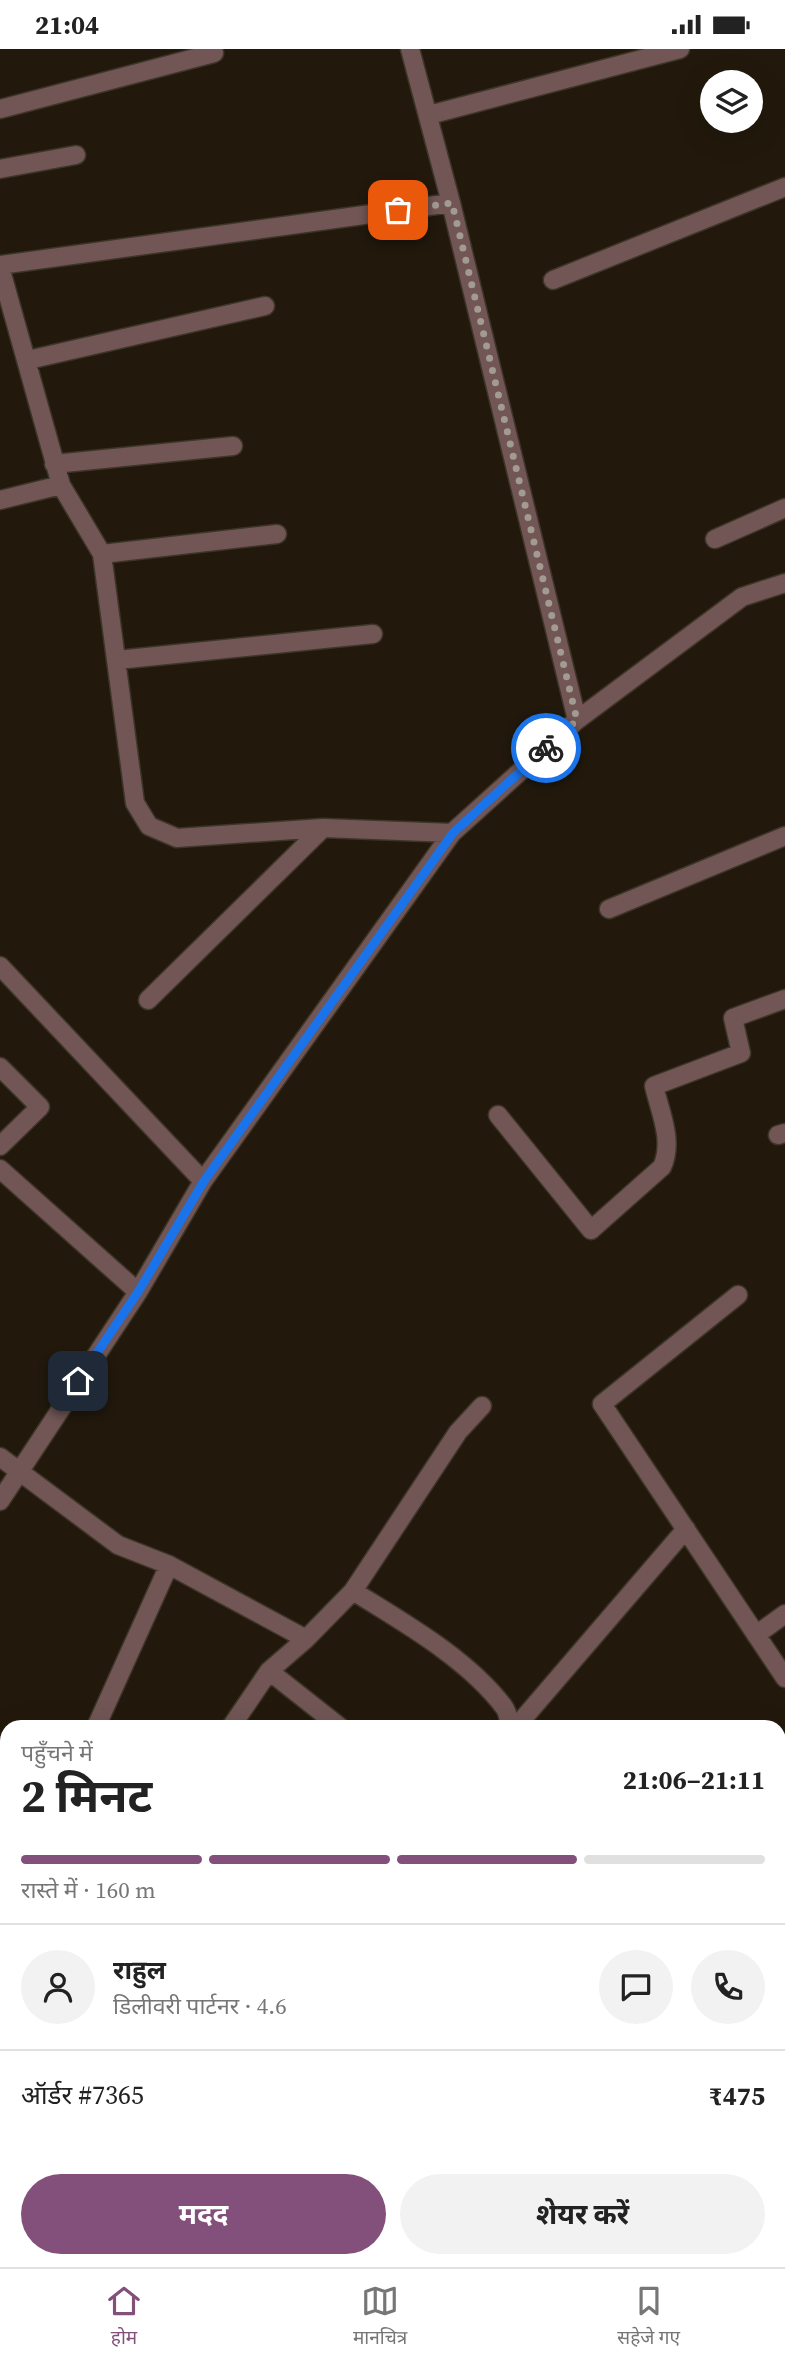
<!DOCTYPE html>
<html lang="hi">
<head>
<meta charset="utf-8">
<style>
	body { margin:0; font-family:"Source Serif 4","Noto Sans Devanagari",serif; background:#f2f2f2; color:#222; height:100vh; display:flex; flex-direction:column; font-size:26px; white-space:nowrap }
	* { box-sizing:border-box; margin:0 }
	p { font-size:23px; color:#767676 }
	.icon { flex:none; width:38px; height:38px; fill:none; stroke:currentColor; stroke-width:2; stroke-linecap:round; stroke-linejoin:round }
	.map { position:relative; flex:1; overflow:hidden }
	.panel { position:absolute; left:0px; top:1671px; width:786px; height:548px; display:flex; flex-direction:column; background:#fff; border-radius:21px 21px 0 0; box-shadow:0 7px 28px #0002 }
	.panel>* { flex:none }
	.fabs { position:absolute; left:700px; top:21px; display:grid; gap:14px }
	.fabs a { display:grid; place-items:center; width:63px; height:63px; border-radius:50%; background:#fff; box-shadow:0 7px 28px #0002; font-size:35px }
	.pin { position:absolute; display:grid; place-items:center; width:60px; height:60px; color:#fff; margin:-30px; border-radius:14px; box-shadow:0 4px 10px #0006 }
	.courier { position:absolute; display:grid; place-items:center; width:70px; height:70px; margin:-35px; border:5px solid #1a73e8; border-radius:50%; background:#fff; color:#222; box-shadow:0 2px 9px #0007 }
	.headline em { font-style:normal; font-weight:700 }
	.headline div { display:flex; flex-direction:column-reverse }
	.headline { display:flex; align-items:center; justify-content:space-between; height:119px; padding:0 21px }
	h1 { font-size:46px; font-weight:700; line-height:52px }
	.bar { display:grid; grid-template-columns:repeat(4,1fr); gap:10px 7px; align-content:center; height:84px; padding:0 21px }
	.bar i { height:9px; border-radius:5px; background:#e0e0e0 }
	.bar .on { background:#834f7b }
	.bar p { grid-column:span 4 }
	.line { display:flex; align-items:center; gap:18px; padding:0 21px; border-top:2px solid #e0e0e0 }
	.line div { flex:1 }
	.round { display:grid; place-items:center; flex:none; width:74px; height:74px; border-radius:37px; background:#f2f2f2 }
	.primary-button { display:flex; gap:14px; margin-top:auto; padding:14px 21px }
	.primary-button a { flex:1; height:80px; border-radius:42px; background:#834f7b; color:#fff; font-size:28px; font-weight:700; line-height:80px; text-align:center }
	.primary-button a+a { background:#f2f2f2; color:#222 }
	.status { display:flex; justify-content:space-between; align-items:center; height:49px; padding:0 35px; background:#fff; direction:ltr }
	.status svg { height:19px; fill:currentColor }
	.tab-bar { display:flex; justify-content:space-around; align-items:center; height:98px; border-top:2px solid #e0e0e0; background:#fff; font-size:19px; color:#767676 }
	.tab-bar a { display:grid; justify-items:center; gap:4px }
	.tab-bar .on { color:#834f7b }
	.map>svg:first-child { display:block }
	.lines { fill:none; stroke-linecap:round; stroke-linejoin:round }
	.minor-casing { stroke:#3e3529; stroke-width:21 }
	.minor { stroke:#715655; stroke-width:18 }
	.done { stroke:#a29b91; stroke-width:7; stroke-dasharray:0 12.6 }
	.route { stroke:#1a73e8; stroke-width:9 }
</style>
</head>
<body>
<div class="status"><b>21:04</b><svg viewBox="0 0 49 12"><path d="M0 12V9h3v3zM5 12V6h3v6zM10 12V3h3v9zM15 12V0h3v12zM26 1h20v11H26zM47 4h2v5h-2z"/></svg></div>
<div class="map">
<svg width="785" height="2218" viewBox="0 0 785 2218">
	<rect width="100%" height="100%" fill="#22190c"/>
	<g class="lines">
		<!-- minor casing -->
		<g class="minor-casing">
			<path id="minor" d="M 0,60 L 214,4
				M 429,66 L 680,0
				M 0,120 L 76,106
				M 451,154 L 577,671
				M 0,216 L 451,154 L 410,0
				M 0,218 L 61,436 L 102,505 L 135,754 L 149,777 L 177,789 L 323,779 L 452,784
				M 553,231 L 785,138
				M 28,311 L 265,257
				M 54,415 L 233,397
				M 0,451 L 61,436
				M 715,490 L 785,459
				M 102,505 L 277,485
				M 117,611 L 373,585
				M 609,860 L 785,787
				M 0,917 L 203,1132
				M 148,951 L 323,779
				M 0,1018 L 40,1058 L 0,1097
				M 498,1066 L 591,1181 L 662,1118 C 674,1092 660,1063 654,1037 L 741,1004 L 733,969 L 785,950
				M 778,1086 L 785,1084
				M 0,1120 L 138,1243
				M 738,1246 L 602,1355 L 785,1629
				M 0,1408 L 118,1496 L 169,1516 L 306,1590 L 353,1542 L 458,1383 L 482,1357
				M 0,1452 L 138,1243 L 203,1132 L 452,784 L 577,671 L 742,548 L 785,534
				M 353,1542 C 404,1574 467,1609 504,1658 C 508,1663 509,1672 510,1678
				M 756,1586 L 785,1565
				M 269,1622 L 340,1678
				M 96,1678 L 169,1516
				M 231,1678 L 269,1622 L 306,1590
				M 516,1678 L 686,1480
				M 779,1783 L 785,1780
				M 0,1893 L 7,1897
				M 719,2212 L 722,2218"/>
		</g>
		<!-- minor -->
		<use href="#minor" class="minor"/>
	</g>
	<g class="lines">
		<!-- done -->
		<path class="done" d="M 398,161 L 452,154 L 577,671 L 546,699"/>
		<!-- route -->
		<path class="route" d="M 78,1332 L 138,1243 L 204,1132 L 453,784 L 546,699"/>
	</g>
</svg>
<div class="fabs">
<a><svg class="icon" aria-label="layers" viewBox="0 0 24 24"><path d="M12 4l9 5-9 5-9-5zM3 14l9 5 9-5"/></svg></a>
</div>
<div class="pin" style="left:398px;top:161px;background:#ea580c"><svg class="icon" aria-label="bag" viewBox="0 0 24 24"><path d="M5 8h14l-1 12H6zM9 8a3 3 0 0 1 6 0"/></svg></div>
<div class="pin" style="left:78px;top:1332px;background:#1f2937"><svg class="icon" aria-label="home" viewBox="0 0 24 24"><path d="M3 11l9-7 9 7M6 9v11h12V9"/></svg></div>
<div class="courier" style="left:546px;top:699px"><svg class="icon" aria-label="bike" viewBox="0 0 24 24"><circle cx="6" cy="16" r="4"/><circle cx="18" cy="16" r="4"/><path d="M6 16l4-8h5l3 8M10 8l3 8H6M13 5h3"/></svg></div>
<section class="panel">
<div class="headline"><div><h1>2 मिनट</h1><p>पहुँचने में</p></div><em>21:06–21:11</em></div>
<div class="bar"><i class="on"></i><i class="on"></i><i class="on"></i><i></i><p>रास्ते में · 160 m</p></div>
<div class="line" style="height:126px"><a class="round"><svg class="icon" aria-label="person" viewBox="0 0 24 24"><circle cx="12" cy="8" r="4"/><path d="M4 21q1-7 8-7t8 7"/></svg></a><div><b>राहुल</b><p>डिलीवरी पार्टनर · 4.6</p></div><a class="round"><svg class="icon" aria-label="chat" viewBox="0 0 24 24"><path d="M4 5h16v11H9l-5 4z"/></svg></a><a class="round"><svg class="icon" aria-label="phone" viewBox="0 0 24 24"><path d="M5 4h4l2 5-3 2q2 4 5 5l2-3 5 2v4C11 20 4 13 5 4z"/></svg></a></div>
<div class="line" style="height:91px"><div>ऑर्डर #7365</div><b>₹475</b></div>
<div class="primary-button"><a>मदद</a><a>शेयर करें</a></div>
</section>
</div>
<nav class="tab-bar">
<a class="on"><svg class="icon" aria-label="home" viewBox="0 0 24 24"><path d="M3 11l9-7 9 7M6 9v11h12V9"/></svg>होम</a>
<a><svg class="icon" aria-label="map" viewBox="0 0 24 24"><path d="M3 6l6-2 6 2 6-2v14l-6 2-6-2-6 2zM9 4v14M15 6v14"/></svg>मानचित्र</a>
<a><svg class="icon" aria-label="saved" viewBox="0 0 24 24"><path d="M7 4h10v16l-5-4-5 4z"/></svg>सहेजे गए</a>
</nav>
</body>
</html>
